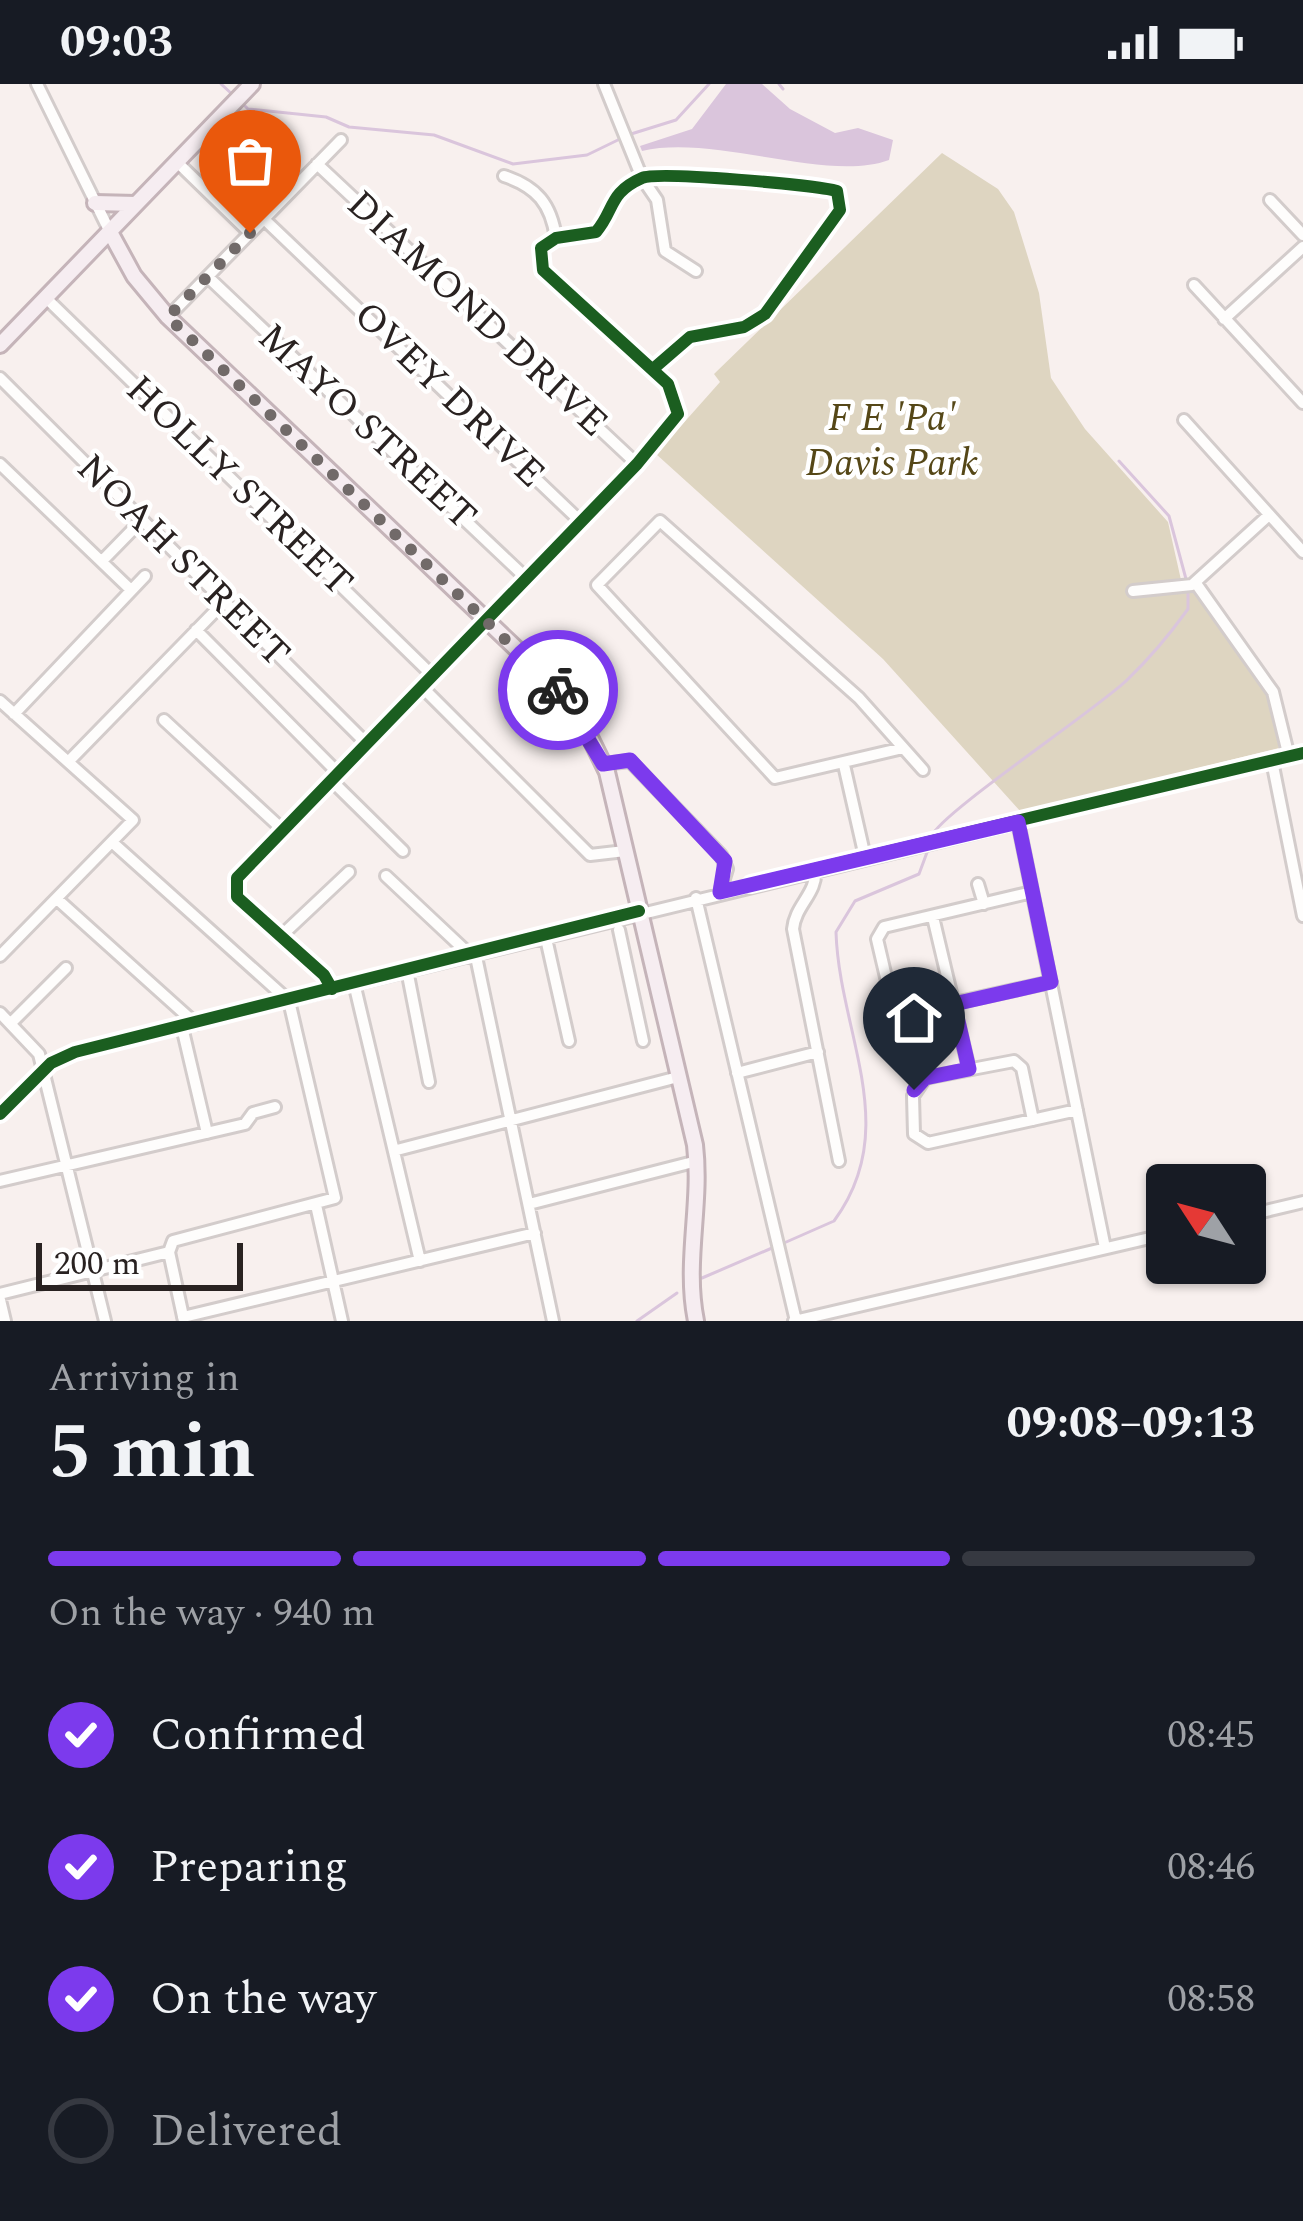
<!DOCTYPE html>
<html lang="en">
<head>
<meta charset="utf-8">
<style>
	body { margin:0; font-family:Spectral,serif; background:#242831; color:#f1f3f6; height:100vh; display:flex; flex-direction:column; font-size:45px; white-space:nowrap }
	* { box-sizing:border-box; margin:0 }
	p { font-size:39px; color:#9ea1a6 }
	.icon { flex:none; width:66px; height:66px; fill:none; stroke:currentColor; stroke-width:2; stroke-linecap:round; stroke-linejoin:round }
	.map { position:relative; height:1237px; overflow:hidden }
	.details { display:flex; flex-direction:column; background:#171b24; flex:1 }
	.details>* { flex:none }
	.needle { width:78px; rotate:306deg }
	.fabs { position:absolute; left:1146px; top:1080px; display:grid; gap:24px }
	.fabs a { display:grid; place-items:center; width:120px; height:120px; border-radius:12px; background:#171b24; box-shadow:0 3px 9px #0004; font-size:60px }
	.scale { position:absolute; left:36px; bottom:30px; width:207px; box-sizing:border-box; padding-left:12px; border:6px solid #292221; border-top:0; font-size:33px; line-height:42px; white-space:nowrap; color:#292221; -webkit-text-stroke:9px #fff; paint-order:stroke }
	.pin { position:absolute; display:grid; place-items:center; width:102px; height:102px; color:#fff; margin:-123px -51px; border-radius:50% 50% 50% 0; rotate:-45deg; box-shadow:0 0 12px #0007 }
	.pin .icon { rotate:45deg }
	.courier { position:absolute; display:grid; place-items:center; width:120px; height:120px; margin:-60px; border:9px solid #7c3aed; border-radius:50%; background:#fff; color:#222; box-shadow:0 3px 15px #0007 }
	.headline em { font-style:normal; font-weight:700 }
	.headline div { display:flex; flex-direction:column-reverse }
	.headline { display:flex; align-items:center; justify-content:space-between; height:204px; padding:0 48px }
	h1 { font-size:78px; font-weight:700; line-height:90px }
	.bar { display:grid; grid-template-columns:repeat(4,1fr); gap:18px 12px; align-content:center; height:144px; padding:0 48px }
	.bar i { height:15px; border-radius:9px; background:#363941 }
	.bar .selected { background:#7c3aed }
	.bar p { grid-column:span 4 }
	ol { padding:0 48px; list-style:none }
	li { display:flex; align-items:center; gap:36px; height:132px }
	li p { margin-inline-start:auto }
	li .icon { padding:12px; border-radius:50%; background:#7c3aed; color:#fff; stroke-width:4 }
	li:last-child { color:#9ea1a6 }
	li i { width:66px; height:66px; border:6px solid #363941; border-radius:50% }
	.status { display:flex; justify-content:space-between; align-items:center; height:84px; padding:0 60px; background:#171b24; direction:ltr }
	.status svg { height:33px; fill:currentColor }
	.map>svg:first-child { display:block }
	.green { fill:#ded5c1 }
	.water { fill:#dac5dc }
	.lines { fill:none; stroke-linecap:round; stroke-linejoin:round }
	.stream { stroke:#dac5dc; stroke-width:3 }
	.minor-casing { stroke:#d3cccb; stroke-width:16 }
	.major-casing { stroke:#c5b4b9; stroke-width:20 }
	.minor { stroke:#fefdfc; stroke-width:10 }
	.major { stroke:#f6edf1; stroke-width:14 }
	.cycleway-casing { stroke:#fff; stroke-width:20 }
	.cycleway { stroke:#1b5e20; stroke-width:12 }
	.done { stroke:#716a69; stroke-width:12; stroke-dasharray:0 21.6 }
	.route { stroke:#7c3aed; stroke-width:15 }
	.labels { text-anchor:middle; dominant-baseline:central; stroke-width:9; stroke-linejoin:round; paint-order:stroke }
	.street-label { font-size:39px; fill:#292221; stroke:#fff }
	.park-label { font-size:39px; font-style:italic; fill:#554717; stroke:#fff }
</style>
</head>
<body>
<div class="status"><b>09:03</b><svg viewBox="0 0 49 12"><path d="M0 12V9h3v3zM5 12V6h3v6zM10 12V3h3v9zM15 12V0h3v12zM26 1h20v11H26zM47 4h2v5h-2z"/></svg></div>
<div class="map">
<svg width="1303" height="1237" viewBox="0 0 1303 1237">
	<rect width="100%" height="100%" fill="#f8f0ee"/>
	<!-- green -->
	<path class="green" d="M 942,69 L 998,105 L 1014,128 L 1039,209 L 1051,294 L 1085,345 L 1168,438 L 1181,496 L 1190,496 L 1267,611 L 1279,664 L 1021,728 L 883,575 L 656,370 L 720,298 L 714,290 Z"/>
	<!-- water -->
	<path class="water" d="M 726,0 L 762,0 L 790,25 L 835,49 L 858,44 L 893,56 L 889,76 C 827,99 715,50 642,67 L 640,62 L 692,45 Z"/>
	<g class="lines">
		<!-- stream -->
		<path class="stream" d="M 221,0 L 233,11
			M 779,0 L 783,5
			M 240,17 L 248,25 L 326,33 L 349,43 L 434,51 L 513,80 L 587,71 L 622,54
			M 631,50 L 676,36 L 709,0
			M 1119,377 L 1169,432 L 1186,495
			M 931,753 C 939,730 1096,626 1127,596 C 1150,574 1170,550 1188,525 L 1188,505
			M 784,1159 L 834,1137 C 903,1044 839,949 836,848 L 855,817 L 919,790 L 929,763
			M 702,1194 L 772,1164
			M 637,1237 L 677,1209"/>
		<!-- minor casing -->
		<g class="minor-casing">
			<path id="minor" d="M 37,0 L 110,148
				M 604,0 L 642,94 L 657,116 L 665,167 L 696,187
				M 177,78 L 250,149
				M 317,80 L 637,380
				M 504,92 C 537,103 551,120 556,154
				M 1270,116 L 1303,151
				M 264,135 L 581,438
				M 208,193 L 526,494
				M 1194,201 L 1303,319
				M 46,214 L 432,591
				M 168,233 L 341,56
				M 1224,235 L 1303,163
				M 0,294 L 366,659
				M 1184,336 L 1303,468
				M 0,380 L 131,506
				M 102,477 L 142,436
				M 1195,498 L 1273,608 L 1289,673
				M 1133,507 L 1192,501 L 1269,431
				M 196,546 L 337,688
				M 421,602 L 590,771 L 625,767
				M 0,617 L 133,736 L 0,872
				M 14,630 L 145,492
				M 164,636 L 283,746
				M 903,664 L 775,694 L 597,501 L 660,437 L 859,614 L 923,686
				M 69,677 L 224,518
				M 1272,677 L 1303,832
				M 603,680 L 630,677 L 721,771 L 727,785 L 720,808
				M 844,681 L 865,773
				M 331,696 L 403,767
				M 1018,738 L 1105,1164
				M 113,759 L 289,917 L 335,1114 L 173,1157 L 169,1168 L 184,1237
				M 815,785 C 818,809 795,821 793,845 L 839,1077
				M 386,792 L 469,870
				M 978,800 L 984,820
				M 1032,808 L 884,843 L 877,855 L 893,923 L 900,931 L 1051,898
				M 696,814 L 796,1237
				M 57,815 L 196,940
				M 933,833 L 969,985
				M 619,846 L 643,957
				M 545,850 L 569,957
				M 280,853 L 349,788
				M 475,868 L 553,1237
				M 407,886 L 429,998
				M 354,899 L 420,1177
				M 332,905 L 324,891 L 237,813 L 237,794 L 637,380 L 678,330 L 668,300 L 543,186 L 541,164 L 556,154 L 596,148 C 615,126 608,109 642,94 C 659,87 816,101 837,107 L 840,126 L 765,230 L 744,243 L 690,253 L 653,285
				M 0,929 L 39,970 L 105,1237
				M 11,939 L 66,884
				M 182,943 L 207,1049
				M 737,989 L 818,968
				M 0,1030 L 51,979 L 75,968 L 1303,669
				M 1033,1036 L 1022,984 L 1014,977 L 925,994 L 913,1012 L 914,1050 L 928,1059 L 1077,1026
				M 397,1066 L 678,993
				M 0,1097 L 245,1040 L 253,1029 L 275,1023
				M 529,1120 L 697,1077
				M 316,1121 L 342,1237
				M 1245,1132 L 1303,1118
				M 0,1210 L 169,1168
				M 0,1216 L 5,1237
				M 183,1233 L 535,1149
				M 794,1237 L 1167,1150"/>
		</g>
		<!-- major casing -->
		<g class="major-casing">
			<path id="major" d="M 95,119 L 136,120
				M 110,148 L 134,192 L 168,233 L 544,591 L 583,639 L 607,688 L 695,1061 C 702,1121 684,1178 696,1237
				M 0,261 L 252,0"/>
		</g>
		<!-- minor -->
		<use href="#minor" class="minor"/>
		<!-- major -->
		<use href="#major" class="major"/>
		<!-- cycleway casing -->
		<g class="cycleway-casing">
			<path id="cycleway" d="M 751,800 L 1303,669
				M 332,905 L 324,891 L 237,813 L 237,794 L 637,380 L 678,330 L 668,300 L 543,186 L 541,164 L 556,154 L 596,148 C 615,126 608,109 642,94 C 659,87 816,101 837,107 L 840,126 L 765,230 L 744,243 L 690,253 L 653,285
				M 0,1030 L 51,979 L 75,968 L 639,827"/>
		</g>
		<!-- cycleway -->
		<use href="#cycleway" class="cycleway"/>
	</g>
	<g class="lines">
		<!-- done -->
		<path class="done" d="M 250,149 L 168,233 L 558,606"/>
		<!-- route -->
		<path class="route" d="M 558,606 L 603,680 L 630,676 L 725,777 L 720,808 L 1018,738 L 1051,898 L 954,920 L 969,985 L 925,994 L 914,1006"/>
	</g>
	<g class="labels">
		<!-- street labels -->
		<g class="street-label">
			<text transform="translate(477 230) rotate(43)">DIAMOND DRIVE</text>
			<text transform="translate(449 311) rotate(44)">OVEY DRIVE</text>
			<text transform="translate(367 343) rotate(43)">MAYO STREET</text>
			<text transform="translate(239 402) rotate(44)">HOLLY STREET</text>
			<text transform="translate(183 477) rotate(45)">NOAH STREET</text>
		</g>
		<!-- park labels -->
		<g class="park-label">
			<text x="892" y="334">F E 'Pa'<tspan x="892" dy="45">Davis Park</tspan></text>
		</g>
	</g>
</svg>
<div class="fabs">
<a><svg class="needle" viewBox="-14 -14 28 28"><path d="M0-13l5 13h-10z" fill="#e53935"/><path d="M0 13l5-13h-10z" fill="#9ea1a6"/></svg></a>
</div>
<div class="scale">200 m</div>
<div class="pin" style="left:250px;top:149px;background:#ea580c"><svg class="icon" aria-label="bag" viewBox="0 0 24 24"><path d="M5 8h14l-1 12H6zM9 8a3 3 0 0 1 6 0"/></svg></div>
<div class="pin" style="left:914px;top:1006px;background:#1f2937"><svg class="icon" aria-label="home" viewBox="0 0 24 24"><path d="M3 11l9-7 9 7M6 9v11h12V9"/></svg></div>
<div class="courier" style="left:558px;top:606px"><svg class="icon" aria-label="bike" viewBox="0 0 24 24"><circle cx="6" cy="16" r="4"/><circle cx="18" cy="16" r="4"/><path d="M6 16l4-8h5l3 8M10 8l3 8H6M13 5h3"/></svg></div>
</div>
<section class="details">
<div class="headline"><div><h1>5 min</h1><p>Arriving in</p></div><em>09:08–09:13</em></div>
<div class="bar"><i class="selected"></i><i class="selected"></i><i class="selected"></i><i></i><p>On the way · 940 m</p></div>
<ol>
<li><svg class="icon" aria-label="check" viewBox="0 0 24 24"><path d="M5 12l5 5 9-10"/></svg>Confirmed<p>08:45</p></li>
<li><svg class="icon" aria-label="check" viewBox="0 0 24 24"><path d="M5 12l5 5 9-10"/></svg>Preparing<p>08:46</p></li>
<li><svg class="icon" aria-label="check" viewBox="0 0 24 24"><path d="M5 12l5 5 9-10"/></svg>On the way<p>08:58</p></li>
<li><i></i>Delivered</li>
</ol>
</section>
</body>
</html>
